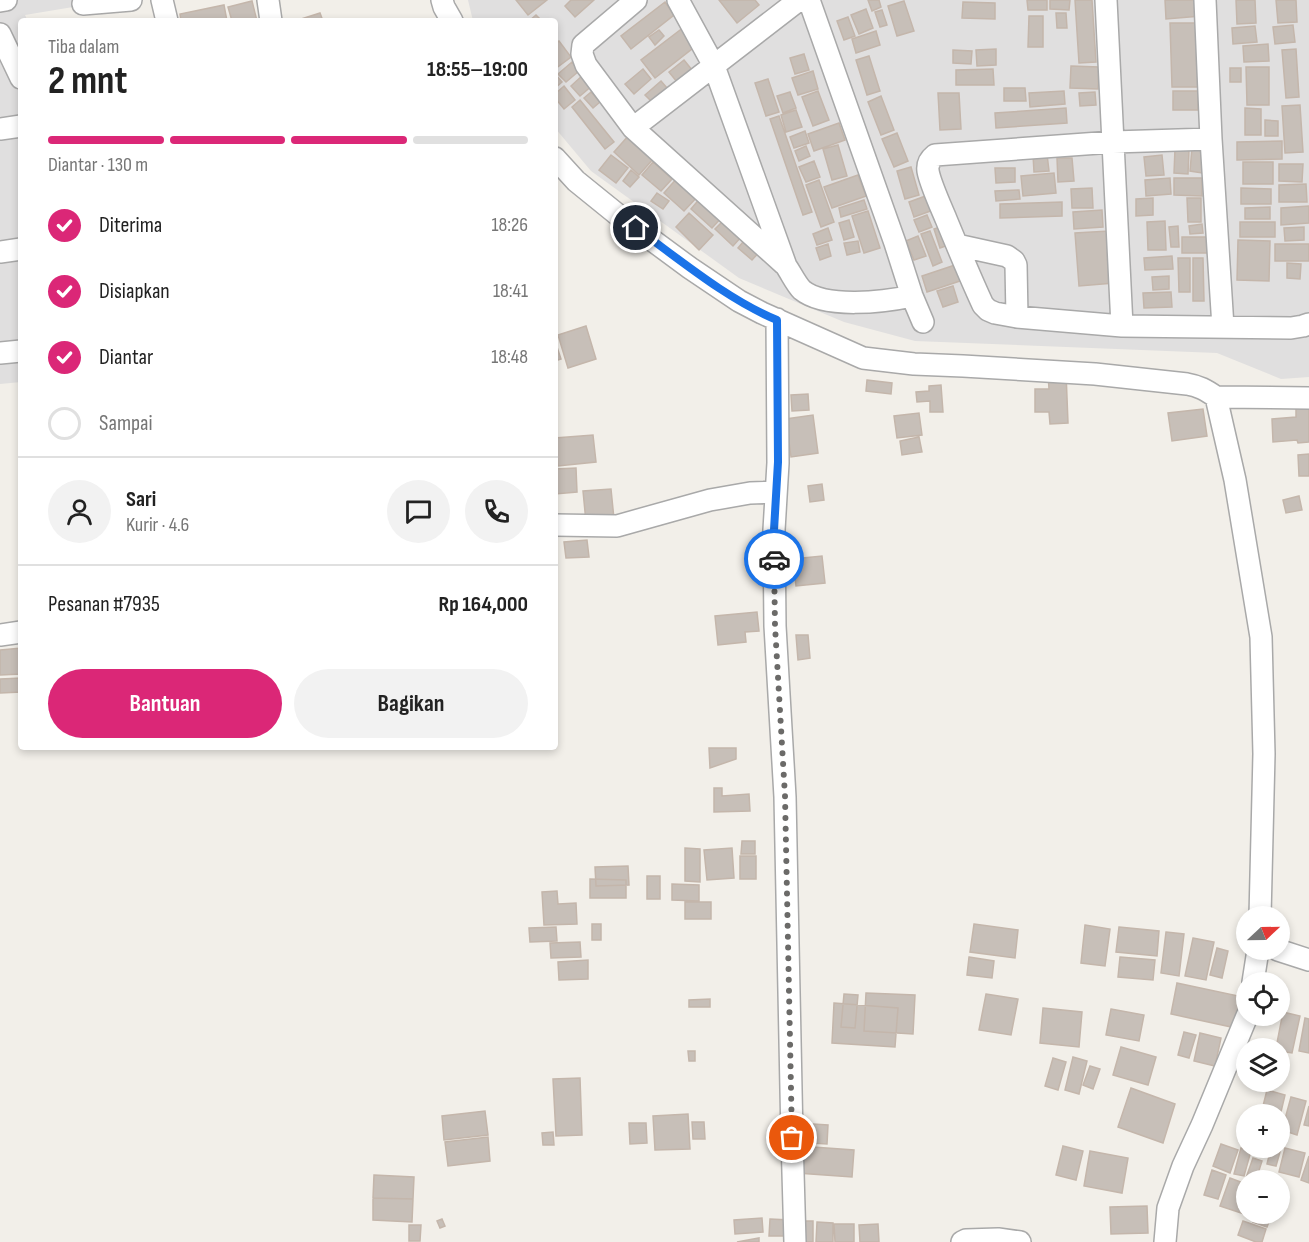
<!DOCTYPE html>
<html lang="id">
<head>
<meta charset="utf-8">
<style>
	body { margin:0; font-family:"Sofia Sans Condensed",sans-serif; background:#f2f2f2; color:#222; height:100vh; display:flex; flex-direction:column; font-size:22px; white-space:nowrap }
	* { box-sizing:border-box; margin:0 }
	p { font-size:20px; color:#767676 }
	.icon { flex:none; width:33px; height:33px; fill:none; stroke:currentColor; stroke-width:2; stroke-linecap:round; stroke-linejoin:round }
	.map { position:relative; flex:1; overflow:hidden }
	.panel { position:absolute; left:18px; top:18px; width:540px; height:732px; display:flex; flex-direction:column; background:#fff; border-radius:6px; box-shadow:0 3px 9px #0003 }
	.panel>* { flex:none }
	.needle { width:39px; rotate:68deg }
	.controls { position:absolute; left:1236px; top:906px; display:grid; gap:12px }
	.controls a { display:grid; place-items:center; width:54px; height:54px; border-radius:50%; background:#fff; box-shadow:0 3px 9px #0003; font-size:30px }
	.pin { position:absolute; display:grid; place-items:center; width:51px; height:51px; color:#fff; margin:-26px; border:3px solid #fff; border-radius:50%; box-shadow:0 2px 6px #0007 }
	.courier { position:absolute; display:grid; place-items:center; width:60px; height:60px; margin:-30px; border:4px solid #1a73e8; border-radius:50%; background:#fff; color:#222; box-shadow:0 2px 8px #0007 }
	.summary em { font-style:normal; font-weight:700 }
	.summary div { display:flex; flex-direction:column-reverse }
	.summary { display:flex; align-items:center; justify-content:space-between; height:102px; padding:0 30px }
	h1 { font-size:39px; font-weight:700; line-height:45px }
	.bar { display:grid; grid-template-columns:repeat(4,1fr); gap:9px 6px; align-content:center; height:72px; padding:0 30px }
	.bar i { height:8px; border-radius:4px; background:#e0e0e0 }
	.bar .on { background:#db2777 }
	.bar p { grid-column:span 4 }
	.line { display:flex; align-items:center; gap:15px; padding:0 30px; border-top:2px solid #e0e0e0 }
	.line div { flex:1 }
	.round { display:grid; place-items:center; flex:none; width:63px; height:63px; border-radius:32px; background:#f2f2f2 }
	ol { padding:0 30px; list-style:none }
	li { display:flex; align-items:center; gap:18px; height:66px }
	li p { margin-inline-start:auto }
	li .icon { padding:6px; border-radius:50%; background:#db2777; color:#fff; stroke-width:4 }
	li:last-child { color:#767676 }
	li i { width:33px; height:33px; border:3px solid #e0e0e0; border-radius:50% }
	.button { display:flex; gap:12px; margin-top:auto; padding:12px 30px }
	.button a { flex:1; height:69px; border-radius:36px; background:#db2777; color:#fff; font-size:24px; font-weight:700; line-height:69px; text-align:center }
	.button a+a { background:#f2f2f2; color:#222 }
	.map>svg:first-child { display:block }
	.residential { fill:#e0dfdf }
	.building { fill:#c7bfb8; stroke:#c4b6ab; stroke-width:1.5 }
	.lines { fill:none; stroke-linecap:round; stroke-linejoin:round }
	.minor-casing { stroke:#a9a9a9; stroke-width:24 }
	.minor { stroke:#fff; stroke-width:21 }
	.done { stroke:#6b6a68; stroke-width:6; stroke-dasharray:0 10.8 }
	.route { stroke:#1a73e8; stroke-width:8 }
</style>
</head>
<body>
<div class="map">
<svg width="1309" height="1242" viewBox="0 0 1309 1242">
	<rect width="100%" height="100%" fill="#f2efe9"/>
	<!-- residential -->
	<path class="residential" d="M 0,0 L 91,0 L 91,4 L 25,15 L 28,21 L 21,21 L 21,382 L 0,384 Z
		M 468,0 L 1309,0 L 1309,377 L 1281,379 L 1217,353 L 915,341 L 844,322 L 739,278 L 591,171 L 555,128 L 555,21 L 473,21 Z"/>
	<!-- building -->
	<path class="building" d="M 516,0 L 547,0 L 528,15 Z
		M 571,0 L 594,0 L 575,17 L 565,6 Z
		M 719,0 L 755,0 L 759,5 L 737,23 Z
		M 868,0 L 879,0 L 881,7 L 872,11 Z
		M 1027,0 L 1047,0 L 1047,10 L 1028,10 Z
		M 1050,0 L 1070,0 L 1069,10 L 1050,9 Z
		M 1075,0 L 1092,0 L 1096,62 L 1079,63 Z
		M 1165,0 L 1200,0 L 1201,16 L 1166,19 Z
		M 1236,0 L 1255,0 L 1256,23 L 1237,24 Z
		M 1276,0 L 1296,0 L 1297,22 L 1278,23 Z
		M 252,1 L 257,21 L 232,21 L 228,7 Z
		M 904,1 L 914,31 L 897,36 L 888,6 Z
		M 665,2 L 674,15 L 631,49 L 621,36 Z
		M 963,2 L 995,3 L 995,19 L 962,18 Z
		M 224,5 L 227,21 L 181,21 L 180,14 Z
		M 866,9 L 873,28 L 859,34 L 851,15 Z
		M 882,10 L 887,25 L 880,27 L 875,12 Z
		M 320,13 L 323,21 L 295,21 Z
		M 1056,13 L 1066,13 L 1067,28 L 1057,28 Z
		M 536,15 L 542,21 L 529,21 Z
		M 1029,16 L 1043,16 L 1043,47 L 1028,47 Z
		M 848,17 L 855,36 L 844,40 L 837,21 Z
		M 1170,23 L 1197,23 L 1198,87 L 1172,87 Z
		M 1293,25 L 1295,42 L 1275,44 L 1273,27 Z
		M 1255,26 L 1257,42 L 1233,44 L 1232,28 Z
		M 684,27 L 697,45 L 655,78 L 641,60 Z
		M 659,30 L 664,36 L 655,45 L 649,37 Z
		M 876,31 L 880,45 L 856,53 L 852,39 Z
		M 559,41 L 571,57 L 555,69 L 555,43 Z
		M 1268,44 L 1269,61 L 1244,62 L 1243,46 Z
		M 996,49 L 996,65 L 977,66 L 976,50 Z
		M 1296,49 L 1299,97 L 1286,98 L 1282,50 Z
		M 953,50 L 972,51 L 971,64 L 953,63 Z
		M 804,54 L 809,70 L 795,74 L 790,58 Z
		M 869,56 L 880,91 L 867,95 L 856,60 Z
		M 684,60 L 692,70 L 677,82 L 669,72 Z
		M 572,62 L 579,71 L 566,82 L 558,74 Z
		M 1071,66 L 1099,67 L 1098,89 L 1070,88 Z
		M 1246,67 L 1269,67 L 1269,105 L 1247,105 Z
		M 1230,68 L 1241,68 L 1241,82 L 1230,82 Z
		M 643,69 L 651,79 L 634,94 L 625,84 Z
		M 993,69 L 994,85 L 956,85 L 956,70 Z
		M 813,71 L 818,89 L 798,95 L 792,78 Z
		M 555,74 L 562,82 L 555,88 Z
		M 584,74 L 593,85 L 580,96 L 571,86 Z
		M 768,79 L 779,112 L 766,116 L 755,83 Z
		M 661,81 L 667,88 L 652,102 L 645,95 Z
		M 564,86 L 575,100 L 564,109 L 555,98 L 555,94 Z
		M 1004,88 L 1025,88 L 1026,101 L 1004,101 Z
		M 818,91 L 829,120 L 813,126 L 802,97 Z
		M 1064,91 L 1065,104 L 1030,107 L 1029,93 Z
		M 1173,91 L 1198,91 L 1198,110 L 1173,110 Z
		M 591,92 L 600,102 L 593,108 L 584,98 Z
		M 790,92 L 796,108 L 783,113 L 777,96 Z
		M 1095,92 L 1096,105 L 1080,106 L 1079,93 Z
		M 938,93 L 959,93 L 961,129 L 940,130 Z
		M 881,96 L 894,130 L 881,135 L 868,102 Z
		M 580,100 L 614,142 L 605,149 L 572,107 Z
		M 1300,105 L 1303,152 L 1285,153 L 1282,106 Z
		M 1066,108 L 1067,123 L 996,128 L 995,113 Z
		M 1245,108 L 1261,109 L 1261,135 L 1245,135 Z
		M 796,110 L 802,127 L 786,132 L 781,115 Z
		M 779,116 L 812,212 L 803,215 L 770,119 Z
		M 1265,120 L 1278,121 L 1278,136 L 1265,136 Z
		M 839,123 L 845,140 L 814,151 L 808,134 Z
		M 805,131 L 809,143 L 794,148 L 790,137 Z
		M 897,133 L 908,161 L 894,167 L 882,139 Z
		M 629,135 L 654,158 L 639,175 L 614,152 Z
		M 1282,141 L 1282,159 L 1237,160 L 1237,142 Z
		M 838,145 L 847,176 L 832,180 L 823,149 Z
		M 806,146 L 810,156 L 799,161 L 795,151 Z
		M 1192,148 L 1204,149 L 1202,173 L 1190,171 Z
		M 1175,149 L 1189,150 L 1188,174 L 1174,173 Z
		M 1047,154 L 1049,171 L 1034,172 L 1033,155 Z
		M 611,155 L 628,168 L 616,183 L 599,170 Z
		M 1162,155 L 1164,175 L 1146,176 L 1144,157 Z
		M 1057,158 L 1072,158 L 1074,181 L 1058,182 Z
		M 814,161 L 820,177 L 806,182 L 799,167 Z
		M 653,162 L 672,179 L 661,191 L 642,175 Z
		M 1243,162 L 1273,162 L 1273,184 L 1243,184 Z
		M 1279,164 L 1303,164 L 1302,182 L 1279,181 Z
		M 911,167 L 919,195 L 905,199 L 897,171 Z
		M 995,168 L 1015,168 L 1015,182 L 996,183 Z
		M 631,170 L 639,177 L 630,187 L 623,181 Z
		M 1054,173 L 1056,193 L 1023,196 L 1021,176 Z
		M 858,175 L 866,196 L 832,208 L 824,187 Z
		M 678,177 L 698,196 L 684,211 L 664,193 Z
		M 1170,178 L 1171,194 L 1146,196 L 1145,180 Z
		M 1174,178 L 1202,178 L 1202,196 L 1174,195 Z
		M 819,180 L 834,222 L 821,227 L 806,185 Z
		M 1306,184 L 1307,202 L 1279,202 L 1279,185 Z
		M 1092,188 L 1093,208 L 1072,208 L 1071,189 Z
		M 1241,188 L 1271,189 L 1271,204 L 1241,204 Z
		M 1019,190 L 1020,199 L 996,201 L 995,191 Z
		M 657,193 L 669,201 L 663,209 L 651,201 Z
		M 931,194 L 936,209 L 914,217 L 909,202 Z
		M 701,197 L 722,217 L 712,228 L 691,209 Z
		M 1153,198 L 1153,215 L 1136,216 L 1136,199 Z
		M 1187,198 L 1201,198 L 1201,222 L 1188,222 Z
		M 864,200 L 867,209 L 841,217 L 839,208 Z
		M 1062,202 L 1062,216 L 1000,218 L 1000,204 Z
		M 1309,206 L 1309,223 L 1281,225 L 1281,208 Z
		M 1270,207 L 1270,219 L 1245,219 L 1245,208 Z
		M 1102,210 L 1103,227 L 1074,229 L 1073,212 Z
		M 868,211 L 880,248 L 864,253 L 852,216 Z
		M 689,213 L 713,235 L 699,250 L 676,227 Z
		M 927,215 L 932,227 L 919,232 L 914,220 Z
		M 725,219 L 742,236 L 733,246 L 715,229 Z
		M 849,220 L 854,237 L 844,240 L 839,223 Z
		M 1165,221 L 1166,250 L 1148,250 L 1147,222 Z
		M 1240,222 L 1275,222 L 1275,237 L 1240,237 Z
		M 1202,224 L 1203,233 L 1190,234 L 1189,226 Z
		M 947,225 L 954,243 L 940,248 L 934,229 Z
		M 1178,226 L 1179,247 L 1171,247 L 1169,227 Z
		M 1304,227 L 1304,240 L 1285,241 L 1284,228 Z
		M 828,228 L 832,240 L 817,245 L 813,234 Z
		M 930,231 L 942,262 L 933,266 L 921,234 Z
		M 1109,231 L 1114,283 L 1079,286 L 1075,233 Z
		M 748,236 L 762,249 L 752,260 L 738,248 Z
		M 918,236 L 926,256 L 914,260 L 906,241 Z
		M 1182,237 L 1209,237 L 1209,253 L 1182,253 Z
		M 1238,240 L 1270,241 L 1269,281 L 1237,280 Z
		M 858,241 L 860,252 L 847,255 L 844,243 Z
		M 828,244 L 831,256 L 820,260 L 816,248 Z
		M 1275,244 L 1309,244 L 1309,261 L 1275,261 Z
		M 1172,256 L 1173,269 L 1145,270 L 1144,258 Z
		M 1178,258 L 1190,258 L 1190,292 L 1179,292 Z
		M 1193,258 L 1203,258 L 1204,301 L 1193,301 Z
		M 1287,263 L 1301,264 L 1300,279 L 1287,278 Z
		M 958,264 L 963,280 L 927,292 L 922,276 Z
		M 1169,276 L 1169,289 L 1153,290 L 1152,277 Z
		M 953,286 L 958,302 L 943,307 L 937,291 Z
		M 1171,292 L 1172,307 L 1144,308 L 1143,293 Z
		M 586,326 L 596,359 L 568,368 L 558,335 Z
		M 555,341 L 561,359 L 555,361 Z
		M 1066,372 L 1068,423 L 1050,424 L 1049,412 L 1035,412 L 1035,389 L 1049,389 L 1048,373 Z
		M 867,380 L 892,383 L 891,394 L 866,391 Z
		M 941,385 L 943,412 L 930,412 L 930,401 L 917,402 L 916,392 L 929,391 L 929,386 Z
		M 808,394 L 809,410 L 792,411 L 791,395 Z
		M 1309,405 L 1309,442 L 1298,443 L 1297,440 L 1273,442 L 1272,419 L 1296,417 L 1296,406 Z
		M 1203,409 L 1207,436 L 1172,441 L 1168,413 Z
		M 919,413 L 922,435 L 897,438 L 894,416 Z
		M 813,415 L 818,453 L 791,457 L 786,419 Z
		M 593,435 L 596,462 L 558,466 L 555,438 Z
		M 919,437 L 922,452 L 902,455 L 900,441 Z
		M 1309,454 L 1309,476 L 1299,476 L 1298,455 Z
		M 576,468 L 577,492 L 555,494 L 555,469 Z
		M 822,484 L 824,500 L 810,502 L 808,486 Z
		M 611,489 L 614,519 L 586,522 L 583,491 Z
		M 1299,496 L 1302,510 L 1286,513 L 1283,500 Z
		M 587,540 L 589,557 L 566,558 L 564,542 Z
		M 822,556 L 825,583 L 796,586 L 793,559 Z
		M 757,612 L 759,631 L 745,632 L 746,642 L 718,645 L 715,616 Z
		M 796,635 L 808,635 L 810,658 L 798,660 Z
		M 21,648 L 21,674 L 0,675 L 0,650 Z
		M 21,678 L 21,692 L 0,693 L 0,679 Z
		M 709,748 L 736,748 L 736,759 L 710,768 Z
		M 714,788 L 722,788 L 722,796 L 749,794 L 750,811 L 714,812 Z
		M 742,841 L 755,841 L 755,854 L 741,854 Z
		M 685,848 L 700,849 L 700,882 L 685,881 Z
		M 732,848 L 734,878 L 707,880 L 704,850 Z
		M 740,856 L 756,856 L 756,879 L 740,879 Z
		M 628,866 L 629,885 L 596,886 L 595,867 Z
		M 647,876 L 660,876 L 660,899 L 647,899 Z
		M 590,879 L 626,880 L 626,898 L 590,898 Z
		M 672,884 L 699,885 L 699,901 L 672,900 Z
		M 557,891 L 558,904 L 576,903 L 577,924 L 544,925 L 542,892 Z
		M 685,902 L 711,902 L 711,919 L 685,919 Z
		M 592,924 L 601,924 L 601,940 L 592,940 Z
		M 974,924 L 1018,930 L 1015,958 L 970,952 Z
		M 1085,925 L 1110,929 L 1105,966 L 1081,963 Z
		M 556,927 L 557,941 L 530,942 L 529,928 Z
		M 1119,927 L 1159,931 L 1157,956 L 1116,952 Z
		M 1166,932 L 1184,934 L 1179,976 L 1161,973 Z
		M 1193,938 L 1214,942 L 1206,980 L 1185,976 Z
		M 580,942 L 581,957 L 551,958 L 550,943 Z
		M 1217,948 L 1228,951 L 1222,978 L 1210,975 Z
		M 969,957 L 994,961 L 992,978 L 967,975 Z
		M 1120,957 L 1155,960 L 1153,980 L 1118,977 Z
		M 588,960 L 588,979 L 559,980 L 558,962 Z
		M 1177,983 L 1243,997 L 1236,1028 L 1171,1014 Z
		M 866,993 L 915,995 L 913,1034 L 864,1031 Z
		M 844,994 L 858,995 L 855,1028 L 841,1027 Z
		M 986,994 L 1018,999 L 1011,1035 L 979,1030 Z
		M 710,999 L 710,1007 L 689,1007 L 689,1000 Z
		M 834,1003 L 898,1008 L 895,1047 L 832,1043 Z
		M 1043,1008 L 1082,1012 L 1079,1047 L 1040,1043 Z
		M 1111,1009 L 1144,1015 L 1139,1041 L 1106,1035 Z
		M 1283,1012 L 1300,1016 L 1292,1053 L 1280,1051 L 1280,1048 L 1276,1048 Z
		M 1305,1018 L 1309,1019 L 1309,1053 L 1299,1051 Z
		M 1184,1032 L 1196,1035 L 1189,1058 L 1178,1055 Z
		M 1200,1033 L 1221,1038 L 1215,1066 L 1194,1061 Z
		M 1121,1047 L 1156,1057 L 1148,1085 L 1113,1075 Z
		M 688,1051 L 695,1051 L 695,1061 L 689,1061 Z
		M 1073,1057 L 1087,1061 L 1079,1094 L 1065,1090 Z
		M 1053,1058 L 1066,1062 L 1058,1090 L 1045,1086 Z
		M 1090,1066 L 1100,1069 L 1093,1089 L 1083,1085 Z
		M 580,1078 L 582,1135 L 556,1136 L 553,1079 Z
		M 1131,1088 L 1175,1104 L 1163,1143 L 1118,1127 Z
		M 1267,1090 L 1285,1095 L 1280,1116 L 1280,1114 L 1261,1114 Z
		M 1291,1097 L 1306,1101 L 1297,1135 L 1282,1130 Z
		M 1309,1106 L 1309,1126 L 1304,1125 Z
		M 485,1111 L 488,1135 L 444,1140 L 442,1116 Z
		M 688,1114 L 690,1149 L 655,1150 L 653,1116 Z
		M 692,1122 L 704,1122 L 705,1139 L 693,1139 Z
		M 629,1123 L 646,1123 L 647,1143 L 630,1144 Z
		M 797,1123 L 828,1125 L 827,1144 L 796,1142 Z
		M 553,1132 L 554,1145 L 543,1145 L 542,1133 Z
		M 488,1137 L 490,1161 L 448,1166 L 445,1142 Z
		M 1221,1144 L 1238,1150 L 1230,1173 L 1213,1166 Z
		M 1280,1144 L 1282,1145 L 1276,1166 L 1267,1164 L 1271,1148 L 1280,1148 Z
		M 799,1146 L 854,1150 L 852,1177 L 797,1173 Z
		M 1063,1146 L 1083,1151 L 1076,1180 L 1056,1175 Z
		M 1241,1148 L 1251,1151 L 1244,1176 L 1234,1174 Z
		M 1285,1148 L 1305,1153 L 1299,1177 L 1279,1172 Z
		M 1090,1151 L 1128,1158 L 1122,1193 L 1084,1186 Z
		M 1309,1156 L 1309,1183 L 1301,1180 Z
		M 1253,1158 L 1262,1161 L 1256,1180 L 1246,1178 Z
		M 1212,1170 L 1226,1175 L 1218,1199 L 1204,1195 Z
		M 374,1175 L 414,1177 L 413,1199 L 373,1198 Z
		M 1230,1178 L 1246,1184 L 1247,1215 L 1220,1206 Z
		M 373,1198 L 413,1199 L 412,1222 L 373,1220 Z
		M 1147,1206 L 1148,1233 L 1111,1234 L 1110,1207 Z
		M 1256,1214 L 1272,1214 L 1267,1227 L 1253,1222 Z
		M 762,1218 L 763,1232 L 735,1234 L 734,1220 Z
		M 442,1219 L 445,1226 L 440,1228 L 437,1221 Z
		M 770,1219 L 790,1220 L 790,1236 L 769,1236 Z
		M 798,1221 L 813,1221 L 813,1242 L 797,1242 Z
		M 1243,1221 L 1266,1229 L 1262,1242 L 1256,1242 L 1238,1235 Z
		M 817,1222 L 833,1223 L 833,1242 L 816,1242 Z
		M 834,1224 L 854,1224 L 854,1242 L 835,1242 Z
		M 878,1224 L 879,1242 L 860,1242 L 859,1225 Z
		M 409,1225 L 421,1225 L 420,1241 L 409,1241 Z
		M 759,1238 L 759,1242 L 737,1242 Z"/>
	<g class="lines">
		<!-- minor casing -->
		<g class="minor-casing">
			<path id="minor" d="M 162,0 L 167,21
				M 268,0 L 271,21
				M 442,0 L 444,7 L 452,21
				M 636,0 L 583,45 L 582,54 L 586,65 L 633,128 L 784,264
				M 678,0 L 714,66 L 786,266 C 791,273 796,284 802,290 C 825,309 884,302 912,296
				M 809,0 L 895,243 L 912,296 L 923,322
				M 1106,0 L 1122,326
				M 1205,0 L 1211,139 L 1223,327
				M 0,1 L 6,0
				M 83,4 L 131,0
				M 0,34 L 21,78
				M 633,128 L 799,0
				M 0,129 L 21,126
				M 1211,139 L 1113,142 L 935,155 C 930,159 927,164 928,171 C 930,183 941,207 946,219 C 958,248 970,277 983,305 L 988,310 L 995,313 L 1017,317 L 1122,326 L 1291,328 L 1303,326 L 1309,324
				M 555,158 L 576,181 L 618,215 L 690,268 L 739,301 L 762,313 L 863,358 L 914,364 L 963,366 L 1095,374 L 1187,384 C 1199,386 1206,390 1216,397 L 1235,480 L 1261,637 L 1264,754 L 1260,916
				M 957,245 L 1007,256 L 1014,261 L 1016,265 L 1017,317
				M 0,252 L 21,249
				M 777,319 L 778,463 L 774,530 L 775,626 L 785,797 L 792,1138 L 795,1242
				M 0,353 L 21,351
				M 1216,397 L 1309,398
				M 555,525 L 617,526 L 710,500 L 750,493 L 776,492
				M 0,635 L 21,632
				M 1278,950 L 1309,960
				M 1253,982 L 1258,950
				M 962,1242 L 966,1240 L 998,1239 L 1020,1242
				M 1165,1242 L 1168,1208 L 1183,1166 L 1202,1125 L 1247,1016"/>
		</g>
		<!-- minor -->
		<use href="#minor" class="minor"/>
	</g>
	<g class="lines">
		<!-- done -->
		<path class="done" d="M 774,559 L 775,626 L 785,796 L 792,1138"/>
		<!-- route -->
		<path class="route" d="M 636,228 C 679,259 728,300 777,320 L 778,462 L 774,530 L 774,559"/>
	</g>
</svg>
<div class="controls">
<a><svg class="needle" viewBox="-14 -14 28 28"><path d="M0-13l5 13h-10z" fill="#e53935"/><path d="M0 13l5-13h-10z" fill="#767676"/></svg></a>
<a><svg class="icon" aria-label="locate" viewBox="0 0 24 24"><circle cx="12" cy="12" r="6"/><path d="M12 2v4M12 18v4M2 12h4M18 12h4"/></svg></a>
<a><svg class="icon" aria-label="layers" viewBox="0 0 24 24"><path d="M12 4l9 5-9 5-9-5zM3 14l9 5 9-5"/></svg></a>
<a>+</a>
<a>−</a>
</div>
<div class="pin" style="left:792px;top:1138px;background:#ea580c"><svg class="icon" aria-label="bag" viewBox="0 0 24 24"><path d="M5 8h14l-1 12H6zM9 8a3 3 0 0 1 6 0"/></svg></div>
<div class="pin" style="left:636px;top:228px;background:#1f2937"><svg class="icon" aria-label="home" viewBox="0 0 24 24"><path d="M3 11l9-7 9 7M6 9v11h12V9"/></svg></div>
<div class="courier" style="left:774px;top:559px"><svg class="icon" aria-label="car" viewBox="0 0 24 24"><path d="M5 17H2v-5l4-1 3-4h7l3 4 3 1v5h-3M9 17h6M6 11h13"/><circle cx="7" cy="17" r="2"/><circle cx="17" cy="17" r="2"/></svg></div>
<section class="panel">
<div class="summary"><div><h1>2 mnt</h1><p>Tiba dalam</p></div><em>18:55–19:00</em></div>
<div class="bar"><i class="on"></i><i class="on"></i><i class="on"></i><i></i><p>Diantar · 130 m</p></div>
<ol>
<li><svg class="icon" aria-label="check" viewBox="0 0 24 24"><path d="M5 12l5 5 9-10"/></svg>Diterima<p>18:26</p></li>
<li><svg class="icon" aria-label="check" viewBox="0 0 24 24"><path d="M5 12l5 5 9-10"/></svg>Disiapkan<p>18:41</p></li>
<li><svg class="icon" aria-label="check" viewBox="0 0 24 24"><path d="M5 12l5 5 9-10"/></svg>Diantar<p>18:48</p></li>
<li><i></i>Sampai</li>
</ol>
<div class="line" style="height:108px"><a class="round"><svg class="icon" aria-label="person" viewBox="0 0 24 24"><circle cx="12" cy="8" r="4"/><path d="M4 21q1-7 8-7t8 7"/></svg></a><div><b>Sari</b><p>Kurir · 4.6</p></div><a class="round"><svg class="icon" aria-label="chat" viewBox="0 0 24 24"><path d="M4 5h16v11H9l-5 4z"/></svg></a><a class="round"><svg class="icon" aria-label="phone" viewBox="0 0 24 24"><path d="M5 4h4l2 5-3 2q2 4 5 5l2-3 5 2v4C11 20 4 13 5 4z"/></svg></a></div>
<div class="line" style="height:78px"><div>Pesanan #7935</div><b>Rp 164,000</b></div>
<div class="button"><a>Bantuan</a><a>Bagikan</a></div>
</section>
</div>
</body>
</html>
